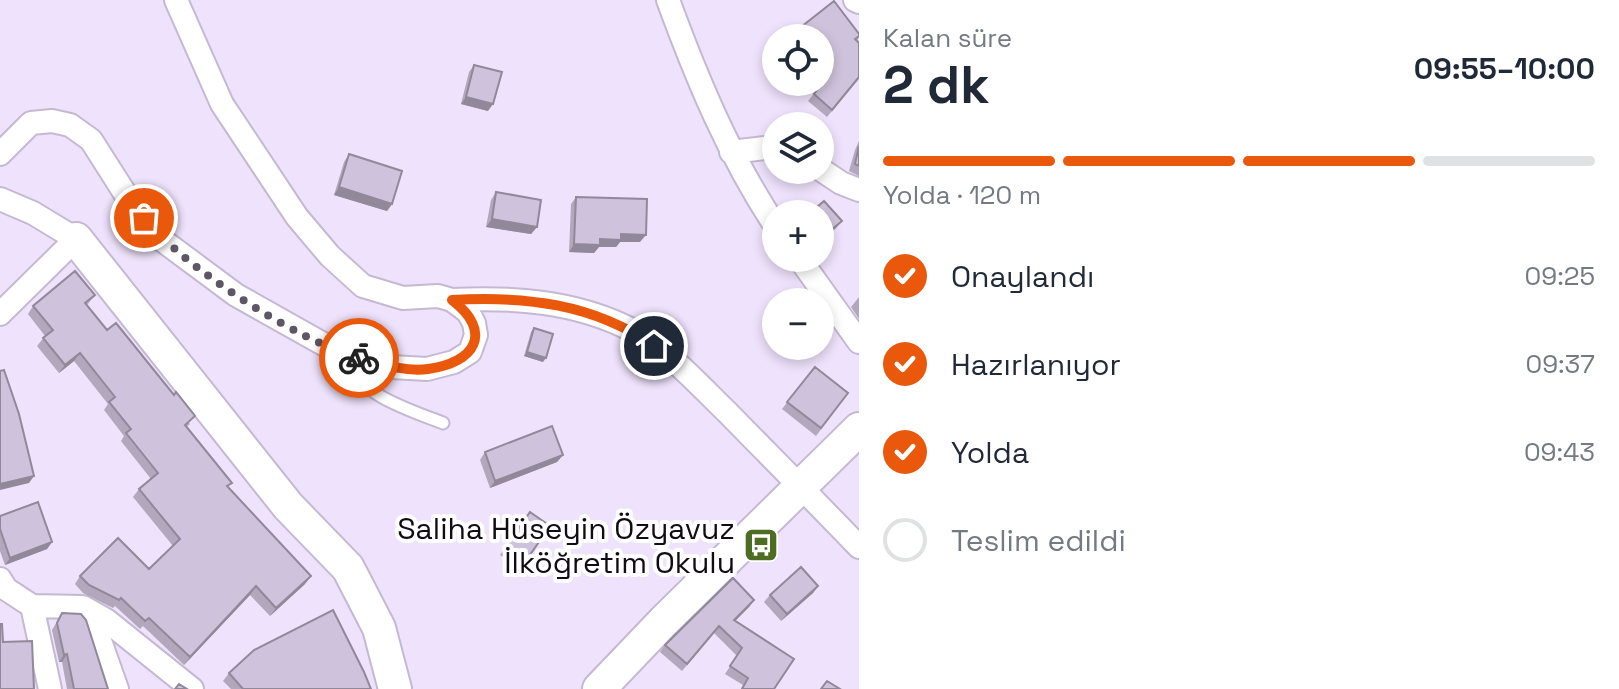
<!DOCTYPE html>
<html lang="tr">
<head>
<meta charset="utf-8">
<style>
	body { margin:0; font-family:"Space Grotesk",sans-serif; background:#f2f2f3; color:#1f2937; height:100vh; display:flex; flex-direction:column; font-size:30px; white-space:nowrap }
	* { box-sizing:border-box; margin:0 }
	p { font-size:26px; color:#747a83 }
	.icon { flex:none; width:44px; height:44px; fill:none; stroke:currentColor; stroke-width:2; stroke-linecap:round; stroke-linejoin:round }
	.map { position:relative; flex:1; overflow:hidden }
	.drawer { display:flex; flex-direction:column; background:#fff; width:760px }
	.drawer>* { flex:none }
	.buttons { position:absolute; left:762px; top:24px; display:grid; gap:16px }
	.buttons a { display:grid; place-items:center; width:72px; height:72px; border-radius:50%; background:#fff; box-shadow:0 4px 12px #0003; font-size:40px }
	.pin { position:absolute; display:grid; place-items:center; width:68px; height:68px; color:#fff; margin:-34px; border:4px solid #fff; border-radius:50%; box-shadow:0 2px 8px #0007 }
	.courier { position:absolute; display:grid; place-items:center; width:80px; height:80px; margin:-40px; border:6px solid #ea580c; border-radius:50%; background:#fff; color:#222; box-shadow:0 2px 10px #0007 }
	.summary em { font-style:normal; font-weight:700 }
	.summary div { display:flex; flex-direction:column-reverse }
	.summary { display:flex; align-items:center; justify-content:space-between; height:136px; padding:0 24px }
	h1 { font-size:52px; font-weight:700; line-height:60px }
	.bar { display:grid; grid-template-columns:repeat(4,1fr); gap:12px 8px; align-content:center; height:96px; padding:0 24px }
	.bar i { height:10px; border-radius:6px; background:#e0e1e3 }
	.bar .selected { background:#ea580c }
	.bar p { grid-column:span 4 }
	ol { padding:0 24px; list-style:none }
	li { display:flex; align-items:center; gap:24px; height:88px }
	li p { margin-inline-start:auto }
	li .icon { padding:8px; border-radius:50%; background:#ea580c; color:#fff; stroke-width:4 }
	li:last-child { color:#747a83 }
	li i { width:44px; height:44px; border:4px solid #e0e1e3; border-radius:50% }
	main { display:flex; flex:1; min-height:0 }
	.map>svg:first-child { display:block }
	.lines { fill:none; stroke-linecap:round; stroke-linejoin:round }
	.lane-casing { stroke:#c5b9d2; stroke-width:15 }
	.street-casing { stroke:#c5b9d2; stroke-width:26 }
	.secondary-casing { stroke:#c5b9d2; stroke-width:36 }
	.lane { stroke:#fff; stroke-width:11 }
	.street { stroke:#fff; stroke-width:22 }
	.secondary { stroke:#fff; stroke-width:32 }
	.wall { fill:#b2a7bd }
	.shaded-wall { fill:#91889a }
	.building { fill:#cfc2dc; stroke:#91889a; stroke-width:2 }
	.done { stroke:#5e5665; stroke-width:8; stroke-dasharray:0 14.4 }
	.route { stroke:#ea580c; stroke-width:10 }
	.labels { text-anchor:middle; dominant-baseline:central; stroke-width:8; stroke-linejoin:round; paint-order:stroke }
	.poi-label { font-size:30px; fill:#100b14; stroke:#fff; text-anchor:end }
</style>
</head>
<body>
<main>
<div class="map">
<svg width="859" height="689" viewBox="0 0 859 689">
	<rect width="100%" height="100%" fill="#efe2fc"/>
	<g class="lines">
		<!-- lane casing -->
		<g class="lane-casing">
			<path id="lane" d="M 336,354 C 367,397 396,405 443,423"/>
		</g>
		<!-- street casing -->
		<g class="street-casing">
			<path id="street" d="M 668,0 C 697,79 729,156 776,227
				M 855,0 L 859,2
				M 731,152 L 765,148 L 776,151
				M 0,154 L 31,123 L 52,121 L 70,125 L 91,140 L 126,195 L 162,240 L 236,295 L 334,350 L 391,367 L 427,369 L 454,362 L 470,352 L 476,335 L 474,323 L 468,312 L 452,300 L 438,296 L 403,298 L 363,286 L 330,256 L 297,217 L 222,104 L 176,0
				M 820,169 L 841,183 L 859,190
				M 0,199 L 33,213 L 76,239 L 0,314
				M 799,258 L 859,342
				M 452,300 C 513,297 574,301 630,329 C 667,349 697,383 727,412 C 771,457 815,501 859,547
				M 0,579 L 6,589 L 32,606 L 50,689
				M 32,606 L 83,607 L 106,620 L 192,689
				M 84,608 L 93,621 L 117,689"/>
		</g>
		<!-- secondary casing -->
		<g class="secondary-casing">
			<path id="secondary" d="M 76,239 L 288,506 L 348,568 L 379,628 L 395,689
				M 599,689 L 664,621 L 859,429"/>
		</g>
		<!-- lane -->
		<use href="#lane" class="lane"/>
		<!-- street -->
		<use href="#street" class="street"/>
		<!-- secondary -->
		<use href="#secondary" class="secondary"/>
	</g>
	<!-- wall -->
	<path class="wall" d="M 796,31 L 859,37 L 857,41 L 859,43 L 859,79 L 827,117 L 808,101 L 824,81 L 820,76 L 820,38 L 791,38 Z
		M 474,65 L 488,111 L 461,104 L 469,72 Z
		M 859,141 L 859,176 L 849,171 L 855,150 Z
		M 349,154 L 392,204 L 387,211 L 334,195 L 344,162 Z
		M 496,192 L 537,227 L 531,234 L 486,227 L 491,200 Z
		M 576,197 L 640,242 L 620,242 L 616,247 L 599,247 L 594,253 L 569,252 L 571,204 Z
		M 95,295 L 87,305 L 107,330 L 190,424 L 186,427 L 229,488 L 305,584 L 270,616 L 250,595 L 184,665 L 143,626 L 140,629 L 115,606 L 113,608 L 83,593 L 75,584 L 80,576 L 149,569 L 173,546 L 133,497 L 139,489 L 151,479 L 121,441 L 124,436 L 104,410 L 108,404 L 74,361 L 59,373 L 37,346 L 45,336 L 28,314 L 33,306 Z
		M 859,297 L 859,319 L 851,307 Z
		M 534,328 L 543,362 L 524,356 L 531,332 Z
		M 815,367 L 848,393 L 816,436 L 782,409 Z
		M 485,452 L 563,455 L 557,462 L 490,488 L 480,460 Z
		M 530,512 L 550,526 L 520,569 L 500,555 Z
		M 0,516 L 52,542 L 47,549 L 5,565 L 0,551 Z
		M 818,586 L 813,593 L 781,621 L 764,602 L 770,595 Z
		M 754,600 L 749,607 L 735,621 L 774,689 L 741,689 L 743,685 L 725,674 L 737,656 L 714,633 L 682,671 L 660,652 L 665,645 Z
		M 62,613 L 108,689 L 67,689 L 62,662 L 59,662 L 52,630 Z
		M 229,673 L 371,689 L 231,689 L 223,681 Z"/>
	<!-- shaded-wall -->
	<path class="shaded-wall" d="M 466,97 L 493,104 L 488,111 L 461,104 Z
		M 339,187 L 392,204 L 387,211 L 334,195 Z
		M 492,219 L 537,227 L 531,234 L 486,227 Z
		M 842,221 L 836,228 L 820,242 L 824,236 Z
		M 621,234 L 646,235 L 640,242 L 620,242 L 616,247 L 599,247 L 594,253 L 569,252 L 574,244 Z
		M 527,352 L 546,358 L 543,362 L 524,356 Z
		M 80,353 L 74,361 L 59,373 L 65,365 Z
		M 563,455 L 557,462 L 490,488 L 495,481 Z
		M 34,476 L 29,483 L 0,490 L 0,484 Z
		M 52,542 L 47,549 L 5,565 L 10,558 Z
		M 311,576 L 305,584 L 270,616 L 276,608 Z
		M 256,586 L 250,595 L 184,665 L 190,657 Z
		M 818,586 L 813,593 L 781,621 L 787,614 Z
		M 754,600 L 749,607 L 729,627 L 734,620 Z
		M 67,654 L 62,662 L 59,662 L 64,655 Z"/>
	<!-- building -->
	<path class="building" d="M 834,1 L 859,34 L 859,36 L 855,39 L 859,43 L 859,77 L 832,110 L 814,94 L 830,74 L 820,62 L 820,38 L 801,38 L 796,31 Z
		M 474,65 L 502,72 L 493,104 L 466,97 Z
		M 859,146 L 859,166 L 855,164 Z
		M 349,154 L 402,171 L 392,204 L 339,187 Z
		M 496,192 L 541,200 L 537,227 L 492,219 Z
		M 576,197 L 647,199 L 646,235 L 621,234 L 621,240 L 600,239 L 600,245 L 574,244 Z
		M 824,201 L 842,221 L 824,236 L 820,232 L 820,214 L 809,214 Z
		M 75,271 L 95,295 L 85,303 L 107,330 L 116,323 L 174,395 L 176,392 L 195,416 L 185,425 L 232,483 L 227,486 L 311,576 L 276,608 L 256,586 L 190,657 L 149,618 L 145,621 L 121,598 L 119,600 L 89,585 L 80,576 L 118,538 L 149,569 L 180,539 L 139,489 L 158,473 L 126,433 L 131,429 L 109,402 L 115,397 L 80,353 L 65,365 L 43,338 L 53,330 L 33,306 Z
		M 534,328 L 553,334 L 546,358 L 527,352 Z
		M 815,367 L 848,393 L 821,428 L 787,402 Z
		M 4,370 L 19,414 L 34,476 L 0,484 L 0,371 Z
		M 552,426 L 563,455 L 495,481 L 485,452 Z
		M 38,502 L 52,542 L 10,558 L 0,529 L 0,516 Z
		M 530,512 L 550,526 L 525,562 L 505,548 Z
		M 801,567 L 818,586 L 787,614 L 770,595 Z
		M 733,578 L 754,600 L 734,620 L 794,659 L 774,689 L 742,689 L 748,678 L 730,666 L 742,648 L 719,626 L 687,664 L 665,645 Z
		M 333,610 L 364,672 L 371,689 L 243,689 L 229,673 L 254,650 Z
		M 62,613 L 81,614 L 86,620 L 108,689 L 74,689 L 67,654 L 64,655 L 57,623 Z
		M 0,624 L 2,624 L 3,642 L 32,641 L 34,689 L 0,689 Z
		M 827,681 L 840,689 L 821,689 Z
		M 179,684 L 187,689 L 175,689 Z"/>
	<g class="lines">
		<!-- done -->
		<path class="done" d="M 144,218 C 185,268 296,340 359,358"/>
		<!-- route -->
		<path class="route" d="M 359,358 C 381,364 405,372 428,369 C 475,363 494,332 452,300 C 524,296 593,303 654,346"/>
	</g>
	<!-- icons -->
	<defs>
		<g id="bus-square" transform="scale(1.8)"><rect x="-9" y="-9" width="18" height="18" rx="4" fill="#4e6d22" stroke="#fff"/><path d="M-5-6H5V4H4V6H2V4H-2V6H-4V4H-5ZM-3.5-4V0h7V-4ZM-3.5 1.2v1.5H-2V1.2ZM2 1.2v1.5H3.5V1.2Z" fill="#fff"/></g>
	</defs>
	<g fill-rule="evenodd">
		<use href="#bus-square" x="761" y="545"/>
	</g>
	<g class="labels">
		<!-- poi labels -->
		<g class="poi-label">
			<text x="735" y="528">Saliha Hüseyin Özyavuz<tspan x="735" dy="34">İlköğretim Okulu</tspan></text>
		</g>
	</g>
</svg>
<div class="buttons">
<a><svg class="icon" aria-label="locate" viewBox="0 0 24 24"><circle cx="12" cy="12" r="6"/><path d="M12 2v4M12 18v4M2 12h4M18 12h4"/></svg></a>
<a><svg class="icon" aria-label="layers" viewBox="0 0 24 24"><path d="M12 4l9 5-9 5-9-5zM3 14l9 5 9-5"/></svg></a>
<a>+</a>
<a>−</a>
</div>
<div class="pin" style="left:144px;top:218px;background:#ea580c"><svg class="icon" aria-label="bag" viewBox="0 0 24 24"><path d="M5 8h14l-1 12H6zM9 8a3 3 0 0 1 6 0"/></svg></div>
<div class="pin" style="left:654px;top:346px;background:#1f2937"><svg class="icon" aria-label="home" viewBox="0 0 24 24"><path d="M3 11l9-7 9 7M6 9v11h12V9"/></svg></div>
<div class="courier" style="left:359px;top:358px"><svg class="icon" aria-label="bike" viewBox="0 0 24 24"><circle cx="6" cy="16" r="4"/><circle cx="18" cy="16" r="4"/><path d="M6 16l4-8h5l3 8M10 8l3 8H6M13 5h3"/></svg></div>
</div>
<section class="drawer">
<div class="summary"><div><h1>2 dk</h1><p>Kalan süre</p></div><em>09:55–10:00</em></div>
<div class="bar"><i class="selected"></i><i class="selected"></i><i class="selected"></i><i></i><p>Yolda · 120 m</p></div>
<ol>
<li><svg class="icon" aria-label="check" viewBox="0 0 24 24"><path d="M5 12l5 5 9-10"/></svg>Onaylandı<p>09:25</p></li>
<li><svg class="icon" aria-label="check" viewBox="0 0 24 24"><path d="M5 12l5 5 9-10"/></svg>Hazırlanıyor<p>09:37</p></li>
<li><svg class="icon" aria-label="check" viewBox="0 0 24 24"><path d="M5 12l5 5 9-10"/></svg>Yolda<p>09:43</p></li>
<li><i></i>Teslim edildi</li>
</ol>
</section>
</main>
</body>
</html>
